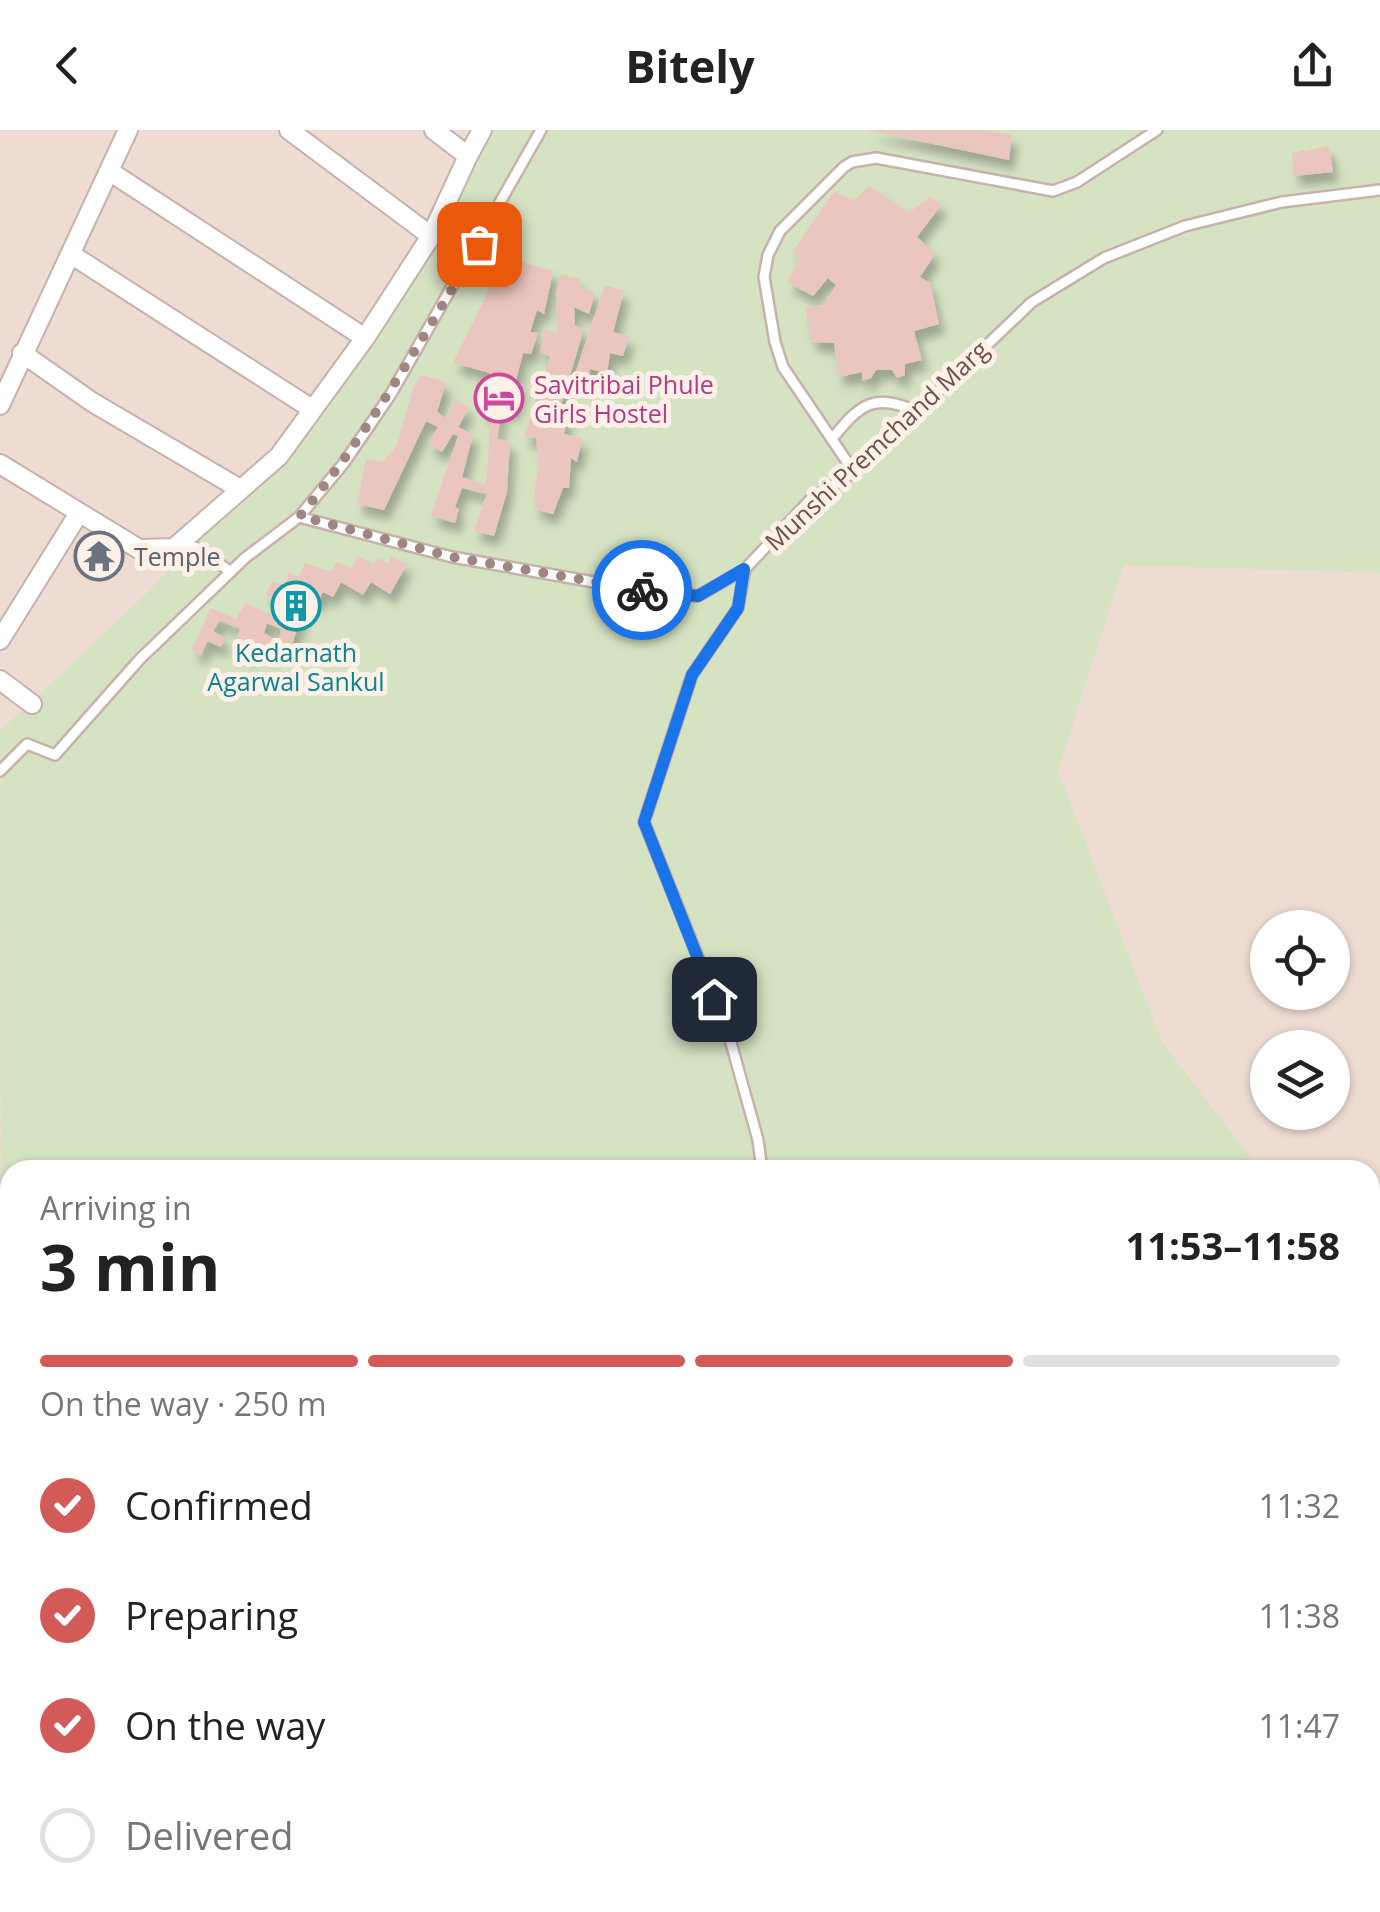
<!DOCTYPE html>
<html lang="en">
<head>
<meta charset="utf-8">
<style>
	body { margin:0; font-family:"Open Sans",sans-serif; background:#f6f6f6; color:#222; height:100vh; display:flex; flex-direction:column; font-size:38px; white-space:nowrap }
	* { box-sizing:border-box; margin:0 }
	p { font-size:32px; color:#767676 }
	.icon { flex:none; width:55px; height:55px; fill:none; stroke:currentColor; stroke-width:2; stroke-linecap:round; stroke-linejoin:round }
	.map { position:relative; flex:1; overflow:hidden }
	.sheet { position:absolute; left:0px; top:1030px; width:1380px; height:752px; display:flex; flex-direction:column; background:#fff; border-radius:30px 30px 0 0; box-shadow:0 2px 8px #0004 }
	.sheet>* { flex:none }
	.fabs { position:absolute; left:1250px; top:780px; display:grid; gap:20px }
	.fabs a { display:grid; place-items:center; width:100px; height:100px; border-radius:50%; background:#fff; box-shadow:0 2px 8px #0004; font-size:50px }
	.pin { position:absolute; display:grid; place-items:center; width:85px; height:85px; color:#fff; margin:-42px; border-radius:20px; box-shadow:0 5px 15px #0006 }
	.courier { position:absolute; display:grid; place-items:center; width:100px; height:100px; margin:-50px; border:8px solid #1a73e8; border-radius:50%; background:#fff; color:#222; box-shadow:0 2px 12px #0007 }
	.head em { font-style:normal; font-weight:700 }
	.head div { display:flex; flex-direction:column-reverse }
	.head { display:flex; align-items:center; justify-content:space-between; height:170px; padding:0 40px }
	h1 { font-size:65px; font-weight:700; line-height:75px }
	.bar { display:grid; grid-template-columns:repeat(4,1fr); gap:15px 10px; align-content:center; height:120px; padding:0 40px }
	.bar i { height:12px; border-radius:8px; background:#e0e0e0 }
	.bar .on { background:#d25b57 }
	.bar p { grid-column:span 4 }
	ol { padding:0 40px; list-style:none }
	li { display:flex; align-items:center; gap:30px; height:110px }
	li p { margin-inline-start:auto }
	li .icon { padding:10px; border-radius:50%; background:#d25b57; color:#fff; stroke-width:4 }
	li:last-child { color:#767676 }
	li i { width:55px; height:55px; border:5px solid #e0e0e0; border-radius:50% }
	header { display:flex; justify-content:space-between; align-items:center; height:130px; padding:0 40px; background:#fff; font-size:45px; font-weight:700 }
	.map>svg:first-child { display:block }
	.residential { fill:#eedcd2; fill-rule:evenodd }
	.green { fill:#d6e3c3 }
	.building { fill:#eac6be; filter:url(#shadow) }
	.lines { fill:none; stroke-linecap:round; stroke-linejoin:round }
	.service-casing { stroke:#c7b2ab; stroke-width:14 }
	.minor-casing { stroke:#c7b2ab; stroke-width:22 }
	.service { stroke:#fff; stroke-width:9 }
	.minor { stroke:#fff; stroke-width:18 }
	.done { stroke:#9d8780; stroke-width:10; stroke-dasharray:0 18 }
	.route { stroke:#1a73e8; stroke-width:12 }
	.labels { text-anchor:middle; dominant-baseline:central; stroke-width:10; stroke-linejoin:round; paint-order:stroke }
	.hotel-label { font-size:25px; fill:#b23c85; stroke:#fcf0e7; text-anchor:start }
	.street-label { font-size:25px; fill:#6c514c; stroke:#fcf0e7 }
	.worship-label { font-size:25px; fill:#5b616d; stroke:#fcf0e7; text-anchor:start }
	.culture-label { font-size:25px; fill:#0d838f; stroke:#fcf0e7 }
</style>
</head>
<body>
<header><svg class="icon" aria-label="back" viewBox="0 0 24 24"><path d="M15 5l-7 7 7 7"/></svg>Bitely<svg class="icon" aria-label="share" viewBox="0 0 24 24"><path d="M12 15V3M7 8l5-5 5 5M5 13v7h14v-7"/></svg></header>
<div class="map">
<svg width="1380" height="1782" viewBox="0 0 1380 1782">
	<defs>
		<filter id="shadow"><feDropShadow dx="5.5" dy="10" stdDeviation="5" flood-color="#0004"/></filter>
	</defs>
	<rect width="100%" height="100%" fill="#f8ebe2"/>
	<!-- residential -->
	<path class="residential" d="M 0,0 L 1380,0 L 1380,1782 L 0,1782 ZM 1268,798 L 1332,798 L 1332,862 L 1268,862 ZM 1268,918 L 1332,918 L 1332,982 L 1268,982 ZM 10,1040 L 1370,1040 L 1370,1772 L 10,1772 Z"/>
	<!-- green -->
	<path class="green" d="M 491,0 L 1380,0 L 1380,443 L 1124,435 L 1058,640 L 1162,912 L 1260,1040 L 10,1040 L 10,1211 L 1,1209 L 0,601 L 147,463 L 350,249 Z
		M 1370,1168 L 1380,1178 L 1380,1782 L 463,1782 L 463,1772 L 1370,1772 Z"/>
	<!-- building -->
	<path class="building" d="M 867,0 L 984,0 L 1012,5 L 1009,30 Z
		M 1329,16 L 1333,42 L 1294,46 L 1292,23 Z
		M 870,56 L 908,83 L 930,67 L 942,74 L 917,107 L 935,124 L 920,147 L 930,153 L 939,194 L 914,201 L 922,230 L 905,234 L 905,245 L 897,248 L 892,240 L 876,240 L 871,248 L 862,251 L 862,242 L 839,247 L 834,213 L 812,212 L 805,178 L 824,175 L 836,155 L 828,148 L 813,166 L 787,152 L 799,130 L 793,121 L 834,61 L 853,71 Z
		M 501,125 L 553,141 L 544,184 L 537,180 L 530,202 L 538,203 L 531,224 L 523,223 L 515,254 L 522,255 L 514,281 L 502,279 L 497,309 L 510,311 L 507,362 L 494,406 L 474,401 L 487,364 L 462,358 L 455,377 L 459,379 L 455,393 L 431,386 L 458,306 L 453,304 L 442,322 L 428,314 L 438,297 L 426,291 L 384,380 L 357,374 L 366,329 L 383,332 L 397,315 L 413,259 L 421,245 L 446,252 L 437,282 L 445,288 L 456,270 L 469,278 L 458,297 L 473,305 L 462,347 L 486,355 L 491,286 L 482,282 L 490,243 L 453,233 L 488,162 Z
		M 561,144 L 580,149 L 579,157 L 595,162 L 589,184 L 574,177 L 575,195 L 584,199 L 558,285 L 568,287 L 564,304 L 582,308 L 577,332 L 571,328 L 569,358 L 563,358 L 553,384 L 537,380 L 534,363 L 539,335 L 536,308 L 524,307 L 550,226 L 540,222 L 545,199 L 558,203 L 556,163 Z
		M 605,155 L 624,161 L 613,202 L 629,206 L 623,226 L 610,223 L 607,243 L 590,239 L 589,247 L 575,244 Z
		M 358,426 L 374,435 L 378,428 L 388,434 L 391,426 L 407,434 L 390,464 L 371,452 L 363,465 L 341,452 L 333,467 L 323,462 L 317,474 L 308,468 L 291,517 L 279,511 L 281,499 L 267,493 L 264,503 L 274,509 L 267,523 L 255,516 L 251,526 L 233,520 L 240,499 L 220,490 L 213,501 L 225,508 L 221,517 L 207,511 L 201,525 L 192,519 L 211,478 L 236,489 L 246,473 L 285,491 L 292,478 L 265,465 L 273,451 L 285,455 L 289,442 L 299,447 L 305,433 L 331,442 L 337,432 L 351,438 Z"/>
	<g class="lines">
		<!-- service casing -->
		<g class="service-casing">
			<path id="service" d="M 832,309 C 860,274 874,262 918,282
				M 854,342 L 783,237 L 775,212 L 764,147 L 768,125 L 780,101 L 844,37 L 852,32 L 876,28 L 1053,61 L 1077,52 L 1157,0
				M 299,387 L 452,427 L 645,461 L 698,466 L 745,439 L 810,370 L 854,342 L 1032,172 L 1104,128 L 1185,96 L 1282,72 L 1380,60
				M 177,418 L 195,417 L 231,442
				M 745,439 L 738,478 L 692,545 L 644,692 L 728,902 L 758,1010 L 762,1040
				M 0,641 L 27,614 L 55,625 L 140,529 L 245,428 L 299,387 L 344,333 L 391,264 L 541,0"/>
		</g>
		<!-- minor casing -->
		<g class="minor-casing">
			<path id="minor" d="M 289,0 L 431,106
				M 434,0 L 468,26 L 482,0
				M 109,41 L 365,208
				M 72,125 L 312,279
				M 22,223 L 92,272 L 240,359
				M 0,275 L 128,0
				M 0,334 L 139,419 L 174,418 L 279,326 L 365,208 L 431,106 L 468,26
				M 0,510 L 79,383
				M 0,550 L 32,574
				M 0,1521 L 10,1526
				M 0,1632 L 10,1637
				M 0,1753 L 10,1758
				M 27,1782 L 32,1772
				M 163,1782 L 169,1772
				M 487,1782 L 490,1772"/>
		</g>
		<!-- service -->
		<use href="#service" class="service"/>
		<!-- minor -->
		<use href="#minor" class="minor"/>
	</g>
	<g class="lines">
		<!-- done -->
		<path class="done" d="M 479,114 C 422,208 370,302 300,386 L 452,427 L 642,460"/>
		<!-- route -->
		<path class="route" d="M 642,460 L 698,466 L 744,439 L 738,478 L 692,545 L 644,692 L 714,869"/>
	</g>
	<!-- icons -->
	<defs>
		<g id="hotel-ring" transform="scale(2.5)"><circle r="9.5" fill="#fcf0e7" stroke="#d1479c" stroke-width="1.5"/><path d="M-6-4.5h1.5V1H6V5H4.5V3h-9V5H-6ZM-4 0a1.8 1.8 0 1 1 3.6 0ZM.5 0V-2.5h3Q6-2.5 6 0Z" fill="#d1479c"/></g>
		<g id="temple-ring" transform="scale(2.5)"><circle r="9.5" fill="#fcf0e7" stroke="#6b7280" stroke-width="1.5"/><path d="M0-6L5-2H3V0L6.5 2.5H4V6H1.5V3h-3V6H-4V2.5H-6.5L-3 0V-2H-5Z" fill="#6b7280"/></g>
		<g id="building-ring" transform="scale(2.5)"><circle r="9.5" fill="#fcf0e7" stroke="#0f9aa8" stroke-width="1.5"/><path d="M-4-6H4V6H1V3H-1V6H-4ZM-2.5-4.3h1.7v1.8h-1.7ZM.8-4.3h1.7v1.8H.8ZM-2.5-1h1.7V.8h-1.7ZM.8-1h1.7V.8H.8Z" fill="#0f9aa8"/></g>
	</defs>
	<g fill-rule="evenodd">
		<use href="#hotel-ring" x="499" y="268"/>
		<use href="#temple-ring" x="99" y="426"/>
		<use href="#building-ring" x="296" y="476"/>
	</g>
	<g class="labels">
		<!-- hotel labels -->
		<g class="hotel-label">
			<text x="534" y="254">Savitribai Phule<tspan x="534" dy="29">Girls Hostel</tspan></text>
		</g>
		<!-- street labels -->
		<g class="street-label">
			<text transform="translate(876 315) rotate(-43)">Munshi Premchand Marg</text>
		</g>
		<!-- worship labels -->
		<g class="worship-label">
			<text x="134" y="426">Temple</text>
		</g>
		<!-- culture labels -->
		<g class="culture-label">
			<text x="296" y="522">Kedarnath<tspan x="296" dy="29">Agarwal Sankul</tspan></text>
		</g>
	</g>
</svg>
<div class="fabs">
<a><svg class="icon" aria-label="locate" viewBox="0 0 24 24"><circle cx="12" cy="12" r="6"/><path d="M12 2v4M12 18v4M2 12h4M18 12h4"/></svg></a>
<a><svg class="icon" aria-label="layers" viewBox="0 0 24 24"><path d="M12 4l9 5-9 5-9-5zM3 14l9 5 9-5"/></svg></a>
</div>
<div class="pin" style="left:479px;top:114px;background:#ea580c"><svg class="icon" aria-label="bag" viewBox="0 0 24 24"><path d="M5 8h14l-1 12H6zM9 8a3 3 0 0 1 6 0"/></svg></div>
<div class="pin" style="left:714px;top:869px;background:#1f2937"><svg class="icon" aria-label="home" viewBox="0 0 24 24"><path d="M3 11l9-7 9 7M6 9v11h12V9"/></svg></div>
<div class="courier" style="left:642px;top:460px"><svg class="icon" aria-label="bike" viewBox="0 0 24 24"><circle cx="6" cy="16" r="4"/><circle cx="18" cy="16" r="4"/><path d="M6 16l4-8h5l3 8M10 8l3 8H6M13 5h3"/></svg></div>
<section class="sheet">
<div class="head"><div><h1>3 min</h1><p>Arriving in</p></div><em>11:53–11:58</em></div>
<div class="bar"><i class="on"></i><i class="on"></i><i class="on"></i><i></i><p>On the way · 250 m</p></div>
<ol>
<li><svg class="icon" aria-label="check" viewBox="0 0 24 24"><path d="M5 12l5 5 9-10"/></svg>Confirmed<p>11:32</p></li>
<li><svg class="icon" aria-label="check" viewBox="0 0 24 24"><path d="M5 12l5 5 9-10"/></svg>Preparing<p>11:38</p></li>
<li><svg class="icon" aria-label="check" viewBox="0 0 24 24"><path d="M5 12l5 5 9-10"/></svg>On the way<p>11:47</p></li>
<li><i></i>Delivered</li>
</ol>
</section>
</div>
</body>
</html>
